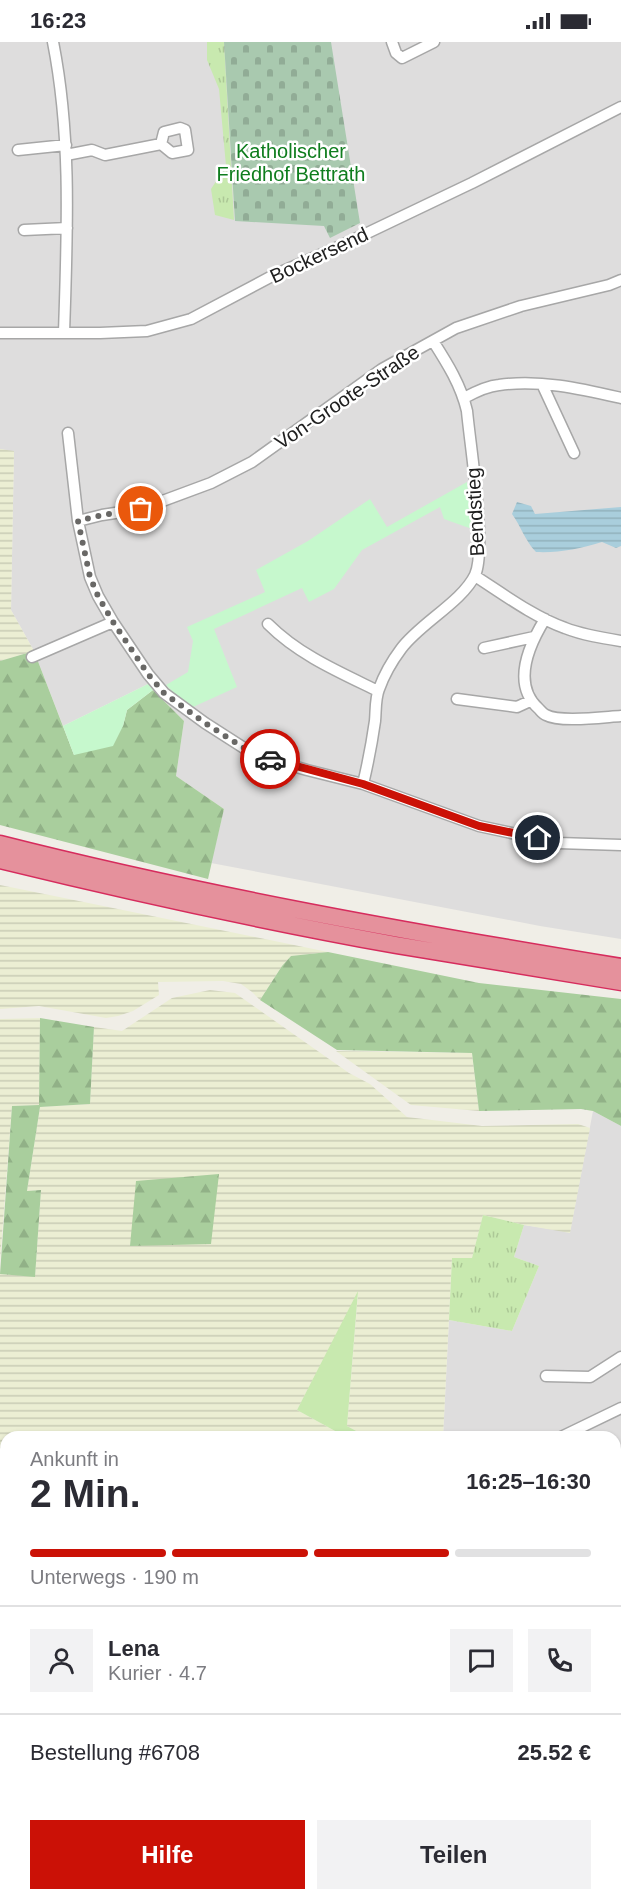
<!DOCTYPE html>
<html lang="de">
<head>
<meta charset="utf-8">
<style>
	body { margin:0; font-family:Arial,sans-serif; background:#f2f2f3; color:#2b2b33; height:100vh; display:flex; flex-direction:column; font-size:22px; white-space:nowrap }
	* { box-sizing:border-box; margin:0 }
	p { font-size:20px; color:#7c7c81 }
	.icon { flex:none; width:33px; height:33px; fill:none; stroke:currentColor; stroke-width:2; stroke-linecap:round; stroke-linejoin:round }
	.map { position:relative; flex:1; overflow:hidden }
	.panel { position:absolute; left:0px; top:1389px; width:621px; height:470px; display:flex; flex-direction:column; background:#fff; border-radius:18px 18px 0 0; box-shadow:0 2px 4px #0004 }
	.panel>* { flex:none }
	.pin { position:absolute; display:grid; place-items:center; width:51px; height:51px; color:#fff; margin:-26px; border:3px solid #fff; border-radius:50%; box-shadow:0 2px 6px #0007 }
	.courier { position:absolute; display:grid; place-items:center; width:60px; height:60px; margin:-30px; border:4px solid #cb1106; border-radius:50%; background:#fff; color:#222; box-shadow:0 2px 8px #0007 }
	.summary em { font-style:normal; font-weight:600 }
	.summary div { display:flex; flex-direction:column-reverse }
	.summary { display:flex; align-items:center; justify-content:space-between; height:102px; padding:0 30px }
	h1 { font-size:39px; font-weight:600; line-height:45px }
	.bar { display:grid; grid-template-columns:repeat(4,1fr); gap:9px 6px; align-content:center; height:72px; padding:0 30px }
	.bar i { height:8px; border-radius:4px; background:#e1e1e2 }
	.bar .current { background:#cb1106 }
	.bar p { grid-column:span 4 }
	.line { display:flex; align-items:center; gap:15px; padding:0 30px; border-top:2px solid #e1e1e2 }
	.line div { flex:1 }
	.round { display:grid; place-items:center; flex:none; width:63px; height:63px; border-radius:0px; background:#f2f2f3 }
	.button { display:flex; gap:12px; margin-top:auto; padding:12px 30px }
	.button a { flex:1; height:69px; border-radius:0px; background:#cb1106; color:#fff; font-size:24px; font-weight:600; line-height:69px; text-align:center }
	.button a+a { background:#f2f2f3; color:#2b2b33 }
	.status { display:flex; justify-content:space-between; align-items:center; height:42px; padding:0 30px; background:#fff; direction:ltr }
	.status svg { height:16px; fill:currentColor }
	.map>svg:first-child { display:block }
	.residential { fill:#dedddd }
	.railway { fill:#e9d9e5 }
	.farmland { fill:url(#farmland-rules) }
	.grass { fill:url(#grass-tufts) }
	.forest { fill:url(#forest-firs) }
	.cemetery { fill:url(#cemetery-stones) }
	.park { fill:#c6f8cd }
	.garden { fill:#c8e9af }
	.water { fill:url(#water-rules) }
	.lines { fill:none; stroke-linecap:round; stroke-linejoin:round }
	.stream { stroke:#a9cedc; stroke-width:3 }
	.minor-casing { stroke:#a7a7a7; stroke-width:13 }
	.highway-casing { stroke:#d62c5d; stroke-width:19 }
	.minor { stroke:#fff; stroke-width:10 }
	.highway { stroke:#e5919c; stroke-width:16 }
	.rail-casing { stroke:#6e6e6e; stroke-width:5 }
	.rail { stroke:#fff; stroke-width:3; stroke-dasharray:9; stroke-linecap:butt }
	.done { stroke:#696866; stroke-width:6; stroke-dasharray:0 10.8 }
	.route { stroke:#cb1106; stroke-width:8 }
	.labels { text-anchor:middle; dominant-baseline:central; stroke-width:5; stroke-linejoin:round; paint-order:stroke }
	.park-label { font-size:20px; fill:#0f7d1e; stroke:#fff }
	.street-label { font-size:20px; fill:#202020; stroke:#fff }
</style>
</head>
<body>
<div class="status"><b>16:23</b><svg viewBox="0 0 49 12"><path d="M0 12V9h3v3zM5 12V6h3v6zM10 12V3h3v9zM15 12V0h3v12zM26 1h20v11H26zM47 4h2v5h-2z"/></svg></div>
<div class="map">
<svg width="621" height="1858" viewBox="0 0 621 1858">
	<defs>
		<pattern id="farmland-rules" width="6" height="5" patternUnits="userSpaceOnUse" patternTransform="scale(1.5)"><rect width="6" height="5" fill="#ebeed3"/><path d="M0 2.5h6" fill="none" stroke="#c9ccb5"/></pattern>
		<pattern id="grass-tufts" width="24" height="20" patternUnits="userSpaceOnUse" patternTransform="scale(1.5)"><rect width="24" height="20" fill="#c8e9af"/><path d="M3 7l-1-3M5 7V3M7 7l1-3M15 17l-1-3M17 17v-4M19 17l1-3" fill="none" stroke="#acc896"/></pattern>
		<pattern id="forest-firs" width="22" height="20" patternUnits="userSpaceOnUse" patternTransform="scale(1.5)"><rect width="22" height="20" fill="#a9ce9d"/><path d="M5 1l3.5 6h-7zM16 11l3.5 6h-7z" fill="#91b187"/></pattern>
		<pattern id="cemetery-stones" width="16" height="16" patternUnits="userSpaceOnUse" patternTransform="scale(1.5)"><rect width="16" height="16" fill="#a9c9af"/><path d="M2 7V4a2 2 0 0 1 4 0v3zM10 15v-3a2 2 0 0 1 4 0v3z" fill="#91ac96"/></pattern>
		<pattern id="water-rules" width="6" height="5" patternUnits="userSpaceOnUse" patternTransform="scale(1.5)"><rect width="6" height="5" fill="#a9cedc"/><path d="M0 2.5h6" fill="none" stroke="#91b1bc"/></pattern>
	</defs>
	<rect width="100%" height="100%" fill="#f0eee7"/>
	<!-- residential -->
	<path class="residential" d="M 0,0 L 621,0 L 621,897 L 540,884 L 211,821 L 224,767 L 176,734 L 184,679 L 148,642 L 63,684 L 34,609 L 11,568 L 14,410 L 0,407 Z
		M 593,1069 L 621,1084 L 621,1482 L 615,1481 L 615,1395 L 443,1395 L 449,1278 L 512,1289 L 539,1224 L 514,1215 L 524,1183 L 570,1190 Z"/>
	<!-- railway -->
	<path class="railway" d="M 621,1674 L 621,1718 L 615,1723 L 615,1679 Z
		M 387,1853 L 443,1853 L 436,1858 L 380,1858 Z"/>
	<!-- farmland -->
	<path class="farmland" d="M 0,407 L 14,409 L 11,568 L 34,609 L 0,619 Z
		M 0,843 L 69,857 L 328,910 L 291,914 L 282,924 L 260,958 L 252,950 L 241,942 L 223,939 L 158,940 L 159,953 L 133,969 L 118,974 L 106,976 L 39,964 L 0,967 Z
		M 210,948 L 235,951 L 349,1031 L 370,1042 L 407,1075 L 482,1084 L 578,1082 L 590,1086 L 570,1191 L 524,1183 L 483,1173 L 472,1216 L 452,1216 L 443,1395 L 384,1395 L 358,1390 L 347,1384 L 358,1252 L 297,1368 L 346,1395 L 6,1395 L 6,1516 L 0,1516 L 0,1232 L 35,1234 L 41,1148 L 27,1149 L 40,1065 L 90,1062 L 94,985 L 122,989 L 172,956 Z
		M 40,976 L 39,1063 L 12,1064 L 0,1219 L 0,977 Z
		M 336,1009 L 472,1011 L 479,1069 L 411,1063 Z
		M 615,1481 L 621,1482 L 621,1563 L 615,1561 Z
		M 615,1759 L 621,1761 L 621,1858 L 474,1858 L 481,1852 L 615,1852 Z"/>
	<!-- grass -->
	<path class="grass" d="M 207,0 L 224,0 L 234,178 L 215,173 L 211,147 L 226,124 L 219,47 L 207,18 Z
		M 483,1173 L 524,1183 L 514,1215 L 539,1224 L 512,1289 L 449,1278 L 452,1216 L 472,1216 Z
		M 615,1561 L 621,1563 L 621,1674 L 615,1679 Z"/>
	<!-- forest -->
	<path class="forest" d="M 34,609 L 74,713 L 123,684 L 127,668 L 153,648 L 184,679 L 176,734 L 224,767 L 208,837 L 0,783 L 0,619 Z
		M 328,910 L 479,941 L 621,957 L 621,1084 L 593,1069 L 581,1067 L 479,1069 L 472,1011 L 337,1008 L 260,958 L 282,924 L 291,914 Z
		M 40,976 L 94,985 L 90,1062 L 40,1065 L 27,1149 L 41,1148 L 35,1235 L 0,1232 L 12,1064 L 39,1063 Z
		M 219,1132 L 211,1202 L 130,1204 L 136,1139 Z"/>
	<!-- cemetery -->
	<path class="cemetery" d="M 224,0 L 331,0 L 360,181 L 330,196 L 324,184 L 235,179 Z"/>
	<!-- park -->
	<path class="park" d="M 467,440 L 472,487 L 444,477 L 440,465 L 362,508 L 334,547 L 309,560 L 302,546 L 214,587 L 237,645 L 193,665 L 175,652 L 166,643 L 188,630 L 193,599 L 187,585 L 265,550 L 256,528 L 308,499 L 370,457 L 387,485 Z
		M 148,642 L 153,648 L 127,668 L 123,684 L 113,704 L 74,713 L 63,684 Z"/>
	<!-- garden -->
	<path class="garden" d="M 358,1249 L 347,1384 L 358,1390 L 351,1395 L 346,1395 L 297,1368 Z"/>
	<!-- water -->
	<path class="water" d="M 517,460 L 531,464 L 535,472 L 621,465 L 621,504 L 616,506 L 602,500 C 579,507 559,511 536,510 C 525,499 521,484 512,472 Z"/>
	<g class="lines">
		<!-- stream -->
		<path class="stream" d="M 0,1532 L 6,1532
			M 615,1564 L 621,1565"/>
		<!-- minor casing -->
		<g class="minor-casing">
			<path id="minor" d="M 53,0 C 72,96 67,194 64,291
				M 392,0 L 396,11 L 402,16 L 434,0
				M 18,108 L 66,103
				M 66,113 L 92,108 L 105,113 L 161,102 L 172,111 L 188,108 L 185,88 L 180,86 L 164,90 L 161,102
				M 24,188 L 67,186
				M 0,291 L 100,291 L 147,289 L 191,277 L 274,233 L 338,205 L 472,141 L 621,65
				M 542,342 L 574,411
				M 464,356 C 475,350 487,344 499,343 C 540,337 582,347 621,356
				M 68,391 L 78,479 L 90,535 L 98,554 L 113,580 L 148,632 L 164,651 L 205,681 L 255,713 L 307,728 L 363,742 L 479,784 L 558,801 L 621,803
				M 78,479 L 102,473 L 141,467 L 211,441 L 252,420 L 382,327 L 456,286 L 521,264 L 609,243 L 621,238
				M 475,534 C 503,552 534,575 565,586 C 583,593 602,596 621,599
				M 545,577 C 529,603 511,642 539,667 C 541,669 543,672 546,673 C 560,681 604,675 621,674
				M 268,582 C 299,613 339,630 378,649
				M 484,606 L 534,595
				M 32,615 L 113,580
				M 457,657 L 517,665 L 530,659
				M 363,742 C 368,721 372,700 375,679 C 376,669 375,657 379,647 C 384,633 392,619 401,607 C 419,582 462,560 475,533 C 487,507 470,403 467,369 C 461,343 447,321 433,299
				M 546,1334 L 590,1335 L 621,1315
				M 561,1395 L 621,1366
				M 321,1858 L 321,1852"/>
		</g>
		<!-- highway casing -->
		<g class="highway-casing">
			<path id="highway" d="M 0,802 C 205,854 413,891 621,925
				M 0,818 C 131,850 263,879 396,903 C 471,916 546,928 621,940"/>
		</g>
		<!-- minor -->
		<use href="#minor" class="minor"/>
		<!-- highway -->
		<use href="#highway" class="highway"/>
		<!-- rail casing -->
		<g class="rail-casing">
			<path id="rail" d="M 615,1685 L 621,1680
				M 615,1703 L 621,1699
				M 386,1858 L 393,1852
				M 425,1858 L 433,1852"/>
		</g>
		<!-- rail -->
		<use href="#rail" class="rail"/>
	</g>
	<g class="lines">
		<!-- done -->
		<path class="done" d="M 141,467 L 102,473 L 78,479 L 90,535 L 98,554 L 113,580 L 148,632 L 164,651 L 205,681 L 255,713 L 270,717"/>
		<!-- route -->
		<path class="route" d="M 270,717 L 363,742 L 479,784 L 538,796"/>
	</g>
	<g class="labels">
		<!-- park labels -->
		<g class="park-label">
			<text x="291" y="109">Katholischer<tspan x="291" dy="23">Friedhof Bettrath</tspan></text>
		</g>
		<!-- street labels -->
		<g class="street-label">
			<text transform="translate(319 213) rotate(-25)">Bockersend</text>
			<text transform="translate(347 355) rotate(-34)">Von-Groote-Straße</text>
			<text transform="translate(475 470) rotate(-93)">Bendstieg</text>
		</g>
	</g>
</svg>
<div class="pin" style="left:141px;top:467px;background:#ea580c"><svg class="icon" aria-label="bag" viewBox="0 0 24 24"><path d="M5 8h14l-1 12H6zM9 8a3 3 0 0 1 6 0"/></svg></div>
<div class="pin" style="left:538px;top:796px;background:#1f2937"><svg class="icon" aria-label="home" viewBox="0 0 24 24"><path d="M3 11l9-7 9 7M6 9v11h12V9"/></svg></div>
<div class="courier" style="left:270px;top:717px"><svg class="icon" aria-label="car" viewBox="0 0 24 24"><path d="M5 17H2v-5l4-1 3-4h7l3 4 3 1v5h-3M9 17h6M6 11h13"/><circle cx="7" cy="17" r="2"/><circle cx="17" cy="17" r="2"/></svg></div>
<section class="panel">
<div class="summary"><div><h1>2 Min.</h1><p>Ankunft in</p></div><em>16:25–16:30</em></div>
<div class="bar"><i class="current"></i><i class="current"></i><i class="current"></i><i></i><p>Unterwegs · 190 m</p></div>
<div class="line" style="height:108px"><a class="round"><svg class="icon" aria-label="person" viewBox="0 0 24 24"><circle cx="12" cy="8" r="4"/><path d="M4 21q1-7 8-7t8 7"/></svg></a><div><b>Lena</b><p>Kurier · 4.7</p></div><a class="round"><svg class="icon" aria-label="chat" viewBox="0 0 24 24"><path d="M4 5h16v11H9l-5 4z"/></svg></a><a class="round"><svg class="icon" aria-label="phone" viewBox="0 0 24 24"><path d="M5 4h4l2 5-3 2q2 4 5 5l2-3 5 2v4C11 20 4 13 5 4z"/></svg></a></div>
<div class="line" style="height:78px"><div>Bestellung #6708</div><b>25.52 €</b></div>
<div class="button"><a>Hilfe</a><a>Teilen</a></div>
</section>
</div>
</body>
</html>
